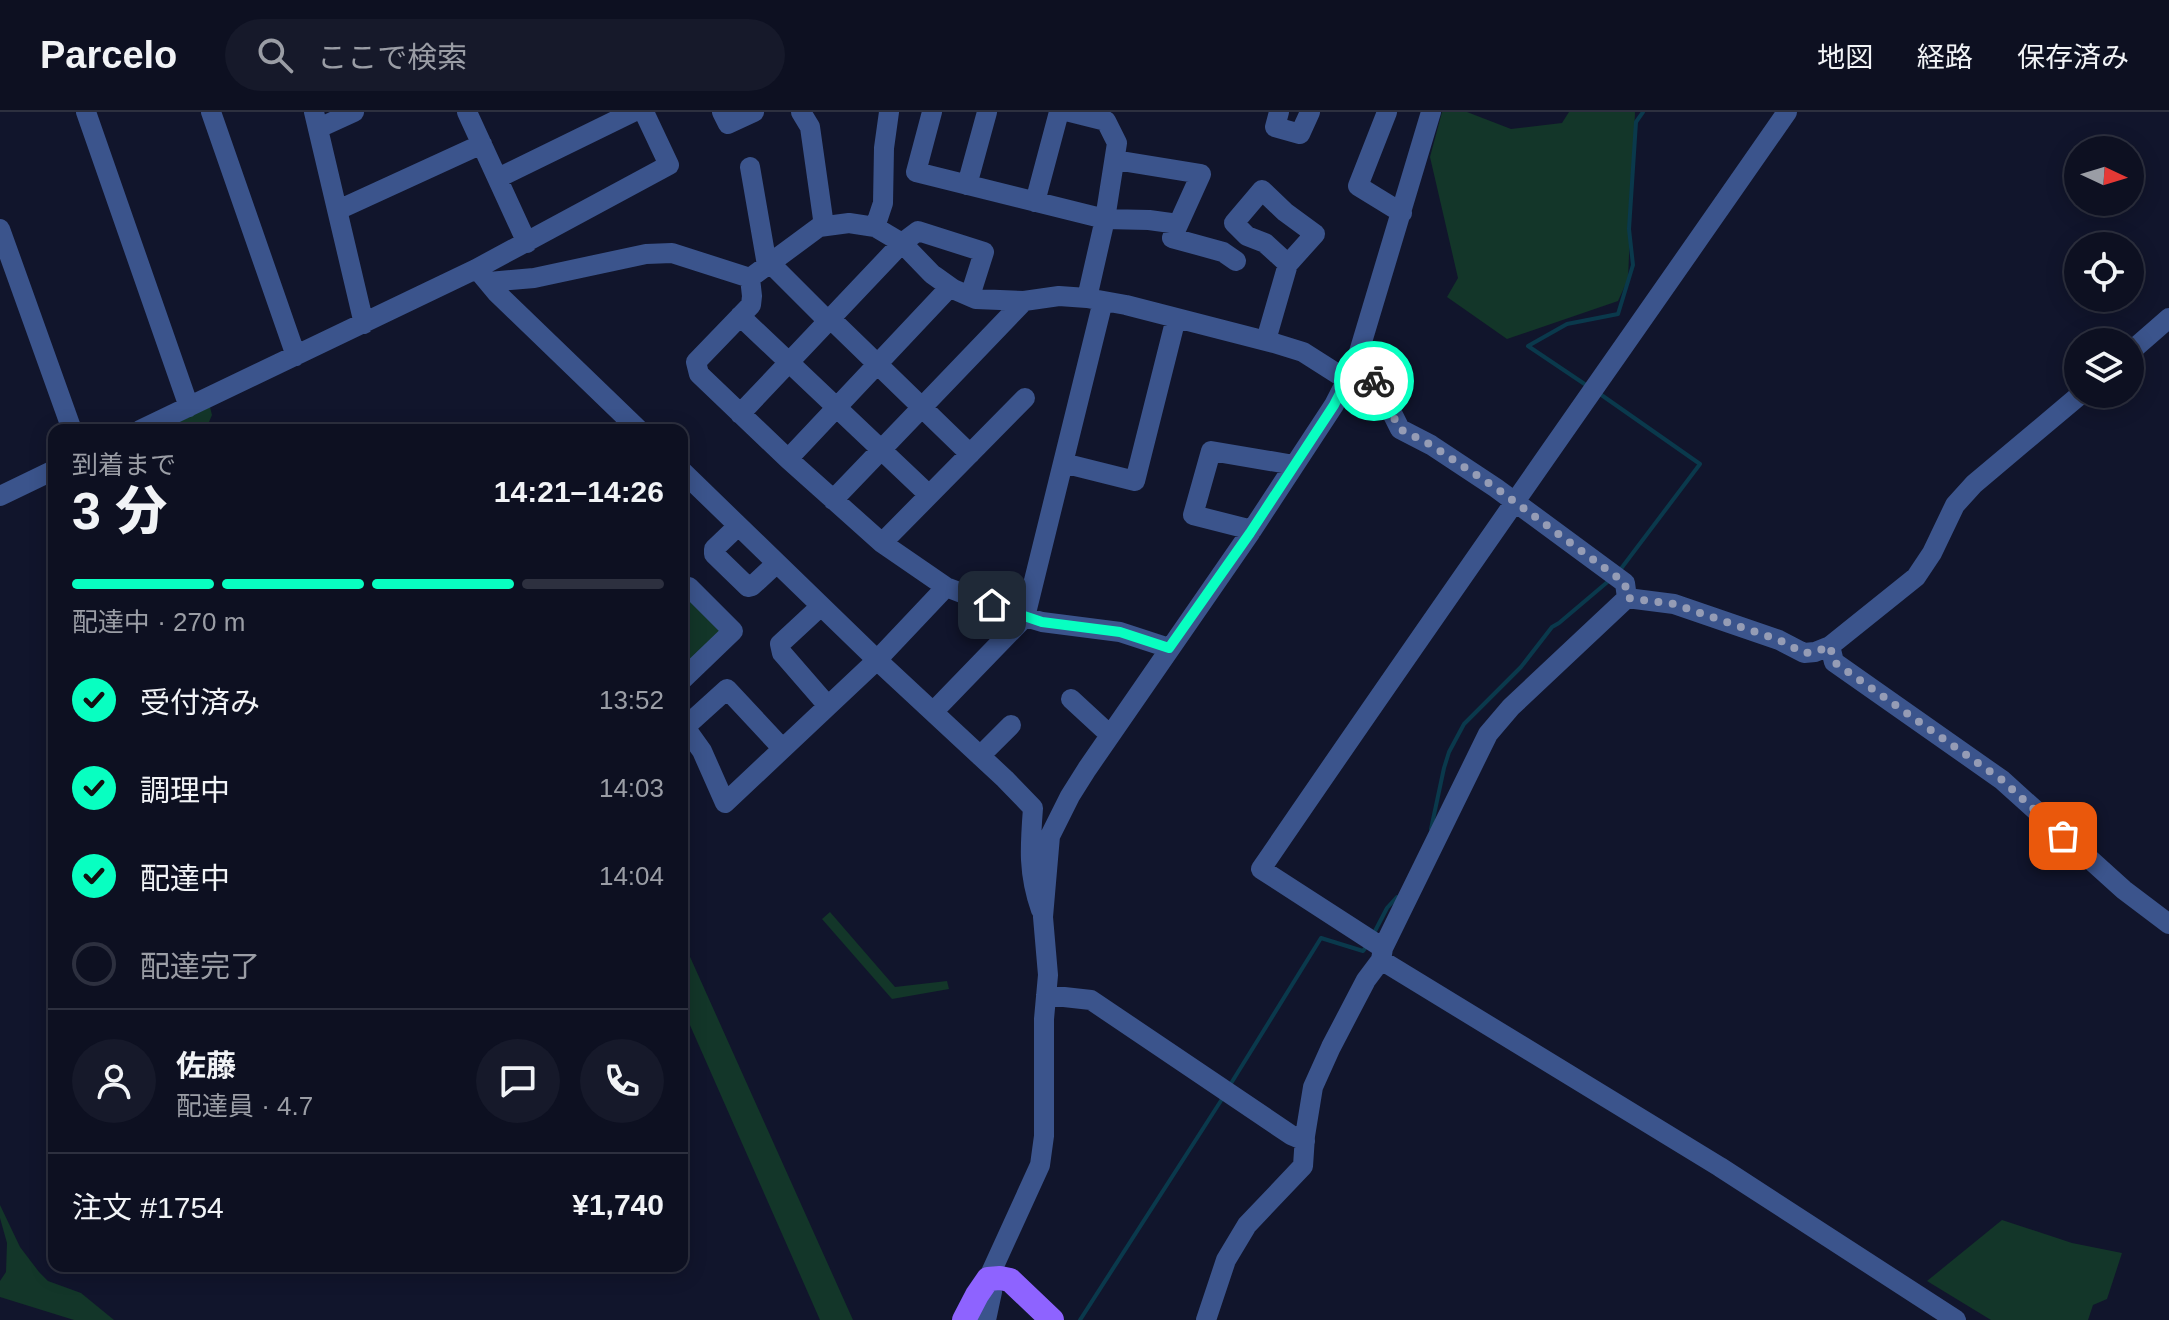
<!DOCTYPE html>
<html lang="ja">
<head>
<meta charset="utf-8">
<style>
	body { margin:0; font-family:Helvetica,"Noto Sans JP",sans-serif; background:#16192a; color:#f1f3f6; height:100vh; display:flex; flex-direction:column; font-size:30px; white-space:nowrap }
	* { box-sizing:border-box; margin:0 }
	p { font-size:26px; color:#9a9da5 }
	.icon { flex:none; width:44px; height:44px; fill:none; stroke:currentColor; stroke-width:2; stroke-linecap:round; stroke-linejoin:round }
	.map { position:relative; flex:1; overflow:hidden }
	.side { position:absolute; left:48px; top:312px; width:640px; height:848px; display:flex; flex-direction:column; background:#0d1021; border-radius:16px; box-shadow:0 4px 20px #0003,0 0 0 2px #2d303f }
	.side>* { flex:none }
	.needle { width:52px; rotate:94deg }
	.controls { position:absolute; left:2064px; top:24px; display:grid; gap:16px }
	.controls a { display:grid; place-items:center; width:80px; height:80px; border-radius:50%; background:#0d1021; box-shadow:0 4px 20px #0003,0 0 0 2px #2d303f; font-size:40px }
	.pin { position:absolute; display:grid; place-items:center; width:68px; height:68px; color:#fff; margin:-34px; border-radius:16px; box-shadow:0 4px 12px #0006 }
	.courier { position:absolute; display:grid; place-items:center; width:80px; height:80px; margin:-40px; border:6px solid #08ffc1; border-radius:50%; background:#fff; color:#222; box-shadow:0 2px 10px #0007 }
	.head em { font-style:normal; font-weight:800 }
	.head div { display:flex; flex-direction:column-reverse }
	.head { display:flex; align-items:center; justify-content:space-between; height:136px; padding:0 24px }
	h1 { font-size:52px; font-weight:800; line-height:60px }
	.bar { display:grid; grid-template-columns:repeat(4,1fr); gap:12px 8px; align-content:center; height:96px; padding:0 24px }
	.bar i { height:10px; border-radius:6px; background:#2d303f }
	.bar .active { background:#08ffc1 }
	.bar p { grid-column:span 4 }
	.line { display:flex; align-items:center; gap:20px; padding:0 24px; border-top:2px solid #2d303f }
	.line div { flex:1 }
	.round { display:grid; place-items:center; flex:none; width:84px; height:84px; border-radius:42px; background:#16192a }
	ol { padding:0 24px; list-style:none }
	li { display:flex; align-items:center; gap:24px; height:88px }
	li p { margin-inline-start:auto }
	li .icon { padding:8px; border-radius:50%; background:#08ffc1; color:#111; stroke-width:4 }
	li:last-child { color:#9a9da5 }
	li i { width:44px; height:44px; border:4px solid #2d303f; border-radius:50% }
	header { display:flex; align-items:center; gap:48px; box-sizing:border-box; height:112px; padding:0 40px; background:#0d1021; border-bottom:2px solid #2d303f }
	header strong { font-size:38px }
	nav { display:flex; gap:44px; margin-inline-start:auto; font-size:28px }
	.search { width:560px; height:72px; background:#16192a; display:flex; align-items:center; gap:20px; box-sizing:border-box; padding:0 28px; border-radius:44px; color:#9a9da5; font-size:30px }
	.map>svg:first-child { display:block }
	.green { fill:#133629 }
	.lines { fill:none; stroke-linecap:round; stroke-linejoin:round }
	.stream { stroke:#0a394c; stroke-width:4 }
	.minor { stroke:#3b548c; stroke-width:20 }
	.major { stroke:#8e63ff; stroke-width:24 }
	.done { stroke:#959cb5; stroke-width:8; stroke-dasharray:0 14.4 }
	.route { stroke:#08ffc1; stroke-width:10 }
</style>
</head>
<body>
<header>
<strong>Parcelo</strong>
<div class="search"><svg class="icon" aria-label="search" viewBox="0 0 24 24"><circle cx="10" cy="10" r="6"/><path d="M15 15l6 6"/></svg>ここで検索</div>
<nav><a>地図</a><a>経路</a><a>保存済み</a></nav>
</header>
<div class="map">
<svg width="2169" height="1208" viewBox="0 0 2169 1208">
	<rect width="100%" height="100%" fill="#11152c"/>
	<!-- green -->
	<path class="green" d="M 1442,0 L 1467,0 L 1511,17 L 1562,11 L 1569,0 L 1635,0 L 1628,167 L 1618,189 L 1507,227 L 1447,185 L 1458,166 L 1430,45 Z
		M 210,295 L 212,303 L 209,310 L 193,318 L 162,318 Z
		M 691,480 L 725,518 L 682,558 L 682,546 L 686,543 L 682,538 L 682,488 Z
		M 830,800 L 895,875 L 947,869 L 949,877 L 892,887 L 822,807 Z
		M 682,827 L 853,1208 L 820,1208 L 682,895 Z
		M 0,1093 L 20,1135 L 39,1160 L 48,1169 L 81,1181 L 114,1208 L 74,1208 L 0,1185 L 0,1169 L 6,1160 L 7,1131 L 0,1106 Z
		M 2002,1108 L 2072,1131 L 2122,1141 L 2107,1187 L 2093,1193 L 2088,1208 L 1991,1208 L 1927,1169 Z"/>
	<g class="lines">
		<!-- stream -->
		<path class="stream" d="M 1589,275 L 1528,234 L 1567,212 L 1618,202 L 1633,153 L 1629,117 L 1636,10 L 1643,0
			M 1600,282 L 1700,352 L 1620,458
			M 1431,717 L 1444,656 L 1449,640 L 1464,612 L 1521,555 L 1552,515 L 1559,511 L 1611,467
			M 1374,821 L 1387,796 L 1397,785
			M 1230,973 L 1321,826 L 1363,839 L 1366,835
			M 1080,1208 L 1224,984"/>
		<!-- minor -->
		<path class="minor" d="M 86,0 L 189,295
			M 211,0 L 296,244
			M 314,0 L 364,212
			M 467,0 L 527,131
			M 722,0 L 728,12 L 754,0
			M 801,0 L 810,15 L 824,114
			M 932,0 L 916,60 L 1105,107 L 1149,108 L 1178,112
			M 1070,0 L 1106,9 L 1117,31 L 1105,107 L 1087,186
			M 1279,0 L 1275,15 L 1300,22 L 1310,0
			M 1387,0 L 1358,74 L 1402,101
			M 319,16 L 354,0
			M 1115,48 L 1201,62 L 1172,126 L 1223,140 L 1236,149
			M 750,55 L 767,153
			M 498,66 L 633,0
			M 967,73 L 987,0
			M 1035,90 L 1059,0
			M 338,98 L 482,32
			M 875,115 L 883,91 L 884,36 L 889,0
			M 0,117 L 72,318
			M 770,151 L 828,209 L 834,210 L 970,342
			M 482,163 L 497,181 L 639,318
			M 750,166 L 752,184 L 751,193 L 696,250 L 699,262 L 788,347 L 882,431 L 946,475 L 1022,504 L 1042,510 L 1120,520 L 1169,536
			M 750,166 L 819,115 L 849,111 L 875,115 L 902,131 L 932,162 L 953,177 L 976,187 L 1024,189 L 1059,184 L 1087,186 L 1126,193 L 1274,231 L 1303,240 L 1347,268
			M 489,170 L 534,166 L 646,142 L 672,141 L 750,166
			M 740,204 L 929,383
			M 1266,228 L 1288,152 L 1315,122 L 1285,100 L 1262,78 L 1234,111 L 1247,124 L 1265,131 L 1288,152
			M 2130,240 L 2169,206
			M 1356,250 L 1378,273 L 1400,317 L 1431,333 L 1496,376 L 1625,471 L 1627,486
			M 740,302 L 902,131 L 918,119 L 984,140 L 970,184
			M 140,318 L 476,157 L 669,53 L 644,0
			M 788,347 L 950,175
			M 1063,351 L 1135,369 L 1176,206
			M 682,359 L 877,548 L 1005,667 L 1033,696 C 1030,735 1028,761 1041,798
			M 0,384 L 54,358
			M 833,388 L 1024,189
			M 738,414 L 714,437 L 714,442 L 748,475 L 752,474 L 777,451
			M 1252,418 L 1193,403 L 1211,339 L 1294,353
			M 882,431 L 1025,286
			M 682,480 L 689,475 L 733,519 L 682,568
			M 1627,486 L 1674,492 L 1779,528 L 1804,541 L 1815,540 L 1830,534 L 1916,465 L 1932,441 L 1955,393 L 1974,372 L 2081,282
			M 821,494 L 780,532 L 782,541 L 828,594
			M 1830,534 L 1834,550 L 2002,668 L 2124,778 L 2169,812
			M 1071,587 L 1110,623
			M 933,600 L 1025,505 L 1103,189
			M 682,611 L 702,639 L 725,691 L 877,548 L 946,475
			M 685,615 L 727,577 L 782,636
			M 980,644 L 1011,613
			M 1383,836 L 1261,757 C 1434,503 1612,252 1787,0
			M 1381,848 L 1720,1055 L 1956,1208
			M 1046,883 L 1091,888 L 1291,1023 L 1305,1029
			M 988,1167 L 1040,1053 L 1044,1024 L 1044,907 L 1048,863 L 1043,805 L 1050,724 L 1070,684 L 1087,657 L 1250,421 L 1334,293 L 1356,250 L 1431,0
			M 986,1208 L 992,1180 L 986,1170
			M 1206,1208 L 1226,1148 L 1247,1113 L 1303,1054 L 1305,1024 L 1313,975 L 1331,935 L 1366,868 L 1381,848 L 1383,836 L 1488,622 L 1511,595 L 1627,486"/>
		<!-- major -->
		<path class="major" d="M 964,1208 L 977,1183 L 988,1167 L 1000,1166 L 1010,1168 L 1052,1208"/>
	</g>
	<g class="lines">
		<!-- done -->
		<path class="done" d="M 1374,269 L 1400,317 L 1431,333 L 1496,376 L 1625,471 L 1627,486 L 1674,492 L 1779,528 L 1804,541 L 1815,540 L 1830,534 L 1834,550 L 2002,668 L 2063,724"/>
		<!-- route -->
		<path class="route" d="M 992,493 L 1042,510 L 1120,520 L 1169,536 L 1250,421 L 1334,293 L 1356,250 L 1374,269"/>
	</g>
</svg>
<div class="controls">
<a><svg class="needle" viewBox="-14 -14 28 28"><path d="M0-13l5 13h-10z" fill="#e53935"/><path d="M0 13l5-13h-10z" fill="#9a9da5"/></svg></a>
<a><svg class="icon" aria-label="locate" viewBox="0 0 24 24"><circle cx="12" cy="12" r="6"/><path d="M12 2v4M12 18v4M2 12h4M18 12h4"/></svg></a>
<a><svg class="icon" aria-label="layers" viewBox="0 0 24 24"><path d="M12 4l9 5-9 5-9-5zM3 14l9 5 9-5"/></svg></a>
</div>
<div class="pin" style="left:2063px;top:724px;background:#ea580c"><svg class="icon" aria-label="bag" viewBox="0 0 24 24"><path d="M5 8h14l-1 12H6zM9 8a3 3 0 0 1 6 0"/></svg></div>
<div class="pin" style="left:992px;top:493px;background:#1f2937"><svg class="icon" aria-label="home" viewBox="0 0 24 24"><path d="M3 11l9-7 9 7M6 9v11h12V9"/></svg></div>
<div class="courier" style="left:1374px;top:269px"><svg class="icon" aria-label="bike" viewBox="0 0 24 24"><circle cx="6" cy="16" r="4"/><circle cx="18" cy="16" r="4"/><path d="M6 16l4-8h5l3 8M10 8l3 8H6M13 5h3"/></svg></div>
<section class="side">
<div class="head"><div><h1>3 分</h1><p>到着まで</p></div><em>14:21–14:26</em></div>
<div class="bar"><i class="active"></i><i class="active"></i><i class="active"></i><i></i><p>配達中 · 270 m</p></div>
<ol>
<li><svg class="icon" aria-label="check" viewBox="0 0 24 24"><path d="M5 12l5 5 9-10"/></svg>受付済み<p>13:52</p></li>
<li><svg class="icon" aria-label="check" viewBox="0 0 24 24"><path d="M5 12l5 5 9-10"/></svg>調理中<p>14:03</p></li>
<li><svg class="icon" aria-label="check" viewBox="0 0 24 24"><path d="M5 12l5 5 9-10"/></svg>配達中<p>14:04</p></li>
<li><i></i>配達完了</li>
</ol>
<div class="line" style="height:144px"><a class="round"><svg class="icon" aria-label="person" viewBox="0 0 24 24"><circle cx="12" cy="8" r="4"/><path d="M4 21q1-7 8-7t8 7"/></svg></a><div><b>佐藤</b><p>配達員 · 4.7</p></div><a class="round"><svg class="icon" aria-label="chat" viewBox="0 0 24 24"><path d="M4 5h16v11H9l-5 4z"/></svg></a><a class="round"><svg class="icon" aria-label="phone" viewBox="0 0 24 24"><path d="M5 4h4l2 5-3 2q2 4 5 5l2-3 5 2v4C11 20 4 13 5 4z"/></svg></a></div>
<div class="line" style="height:104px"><div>注文 #1754</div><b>¥1,740</b></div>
</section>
</div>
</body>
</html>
